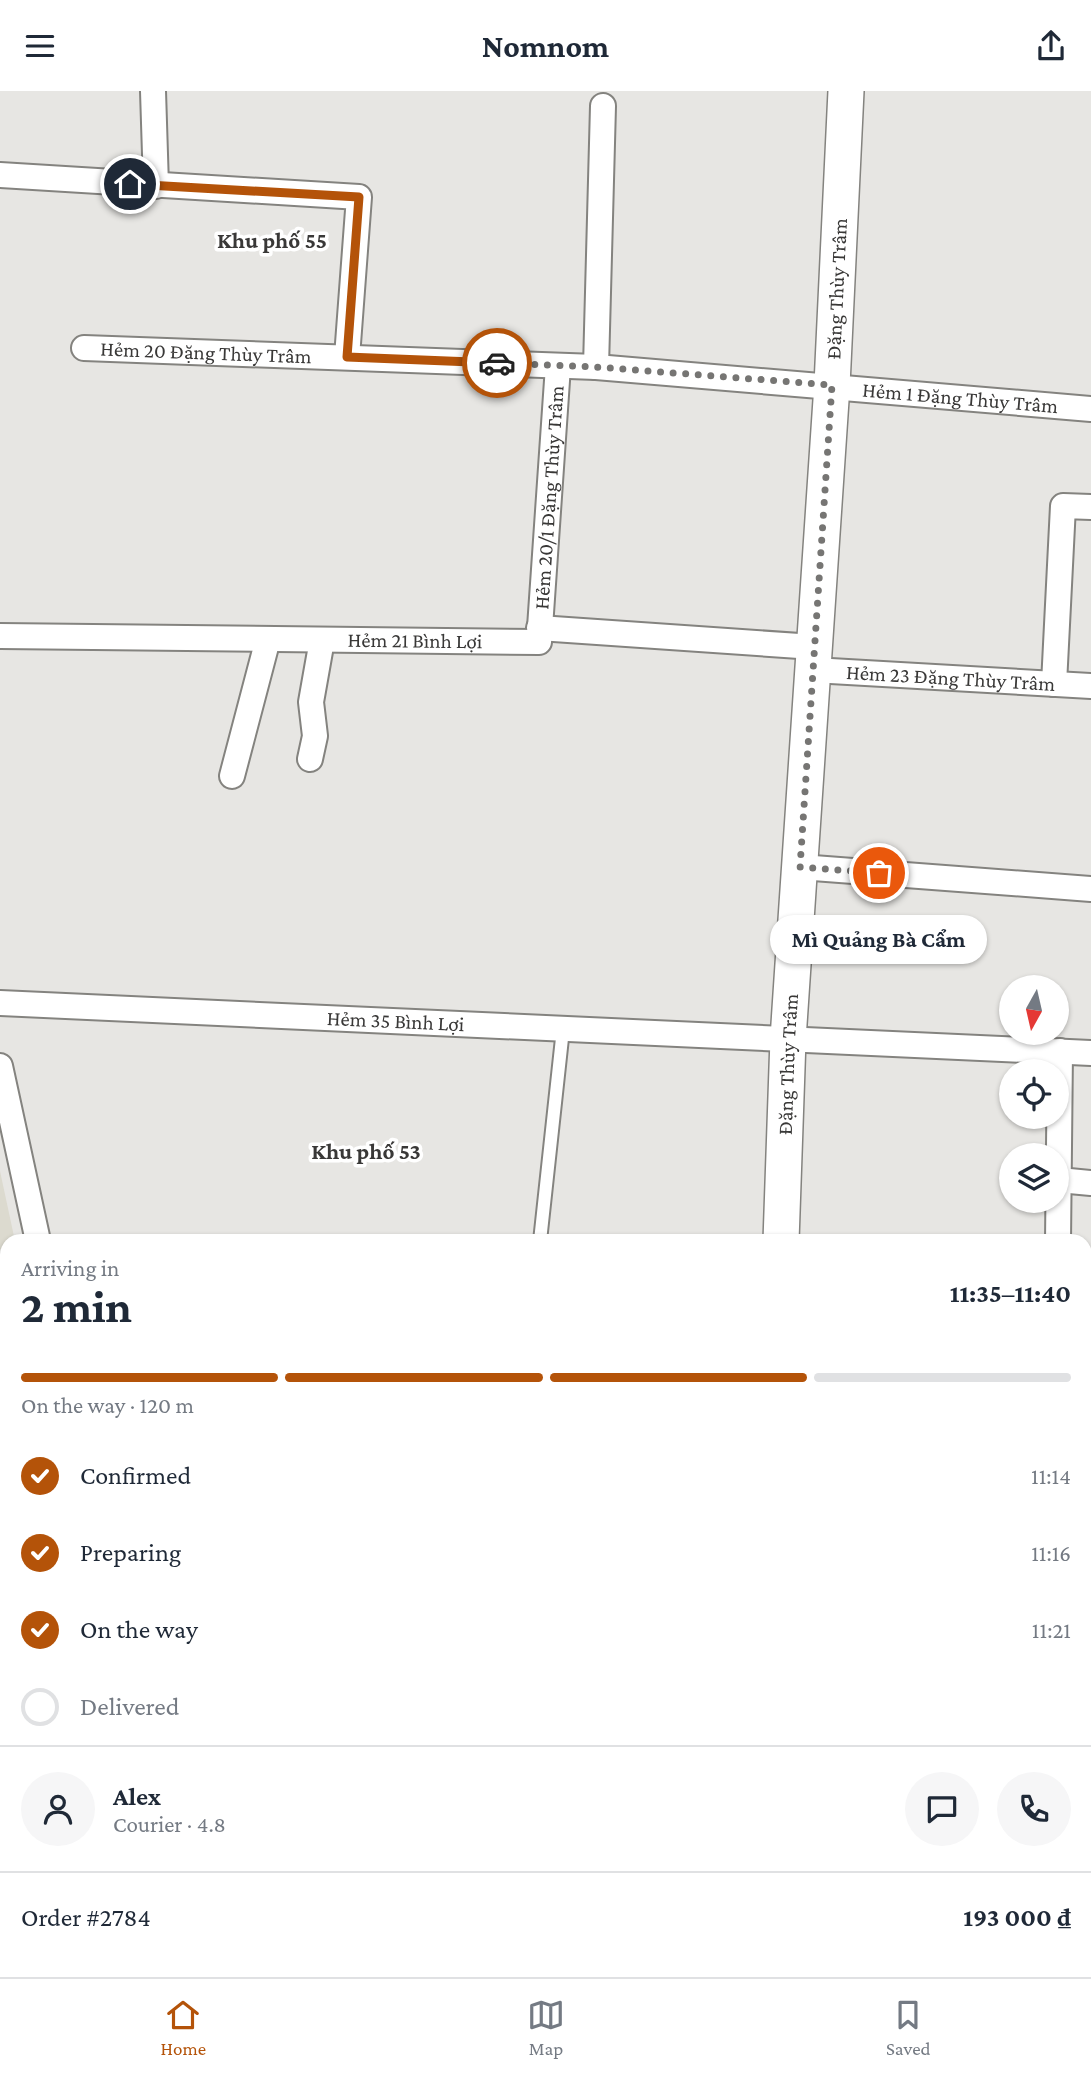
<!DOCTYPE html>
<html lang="en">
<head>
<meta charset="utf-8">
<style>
	body { margin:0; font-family:"Crimson Pro",serif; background:#f6f6f7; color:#1f2937; height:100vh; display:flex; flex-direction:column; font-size:26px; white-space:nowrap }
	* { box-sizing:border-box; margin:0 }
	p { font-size:23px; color:#747a83 }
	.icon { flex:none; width:38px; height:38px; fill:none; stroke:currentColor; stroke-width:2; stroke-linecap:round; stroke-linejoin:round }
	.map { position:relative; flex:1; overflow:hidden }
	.details { position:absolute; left:0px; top:1143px; width:1092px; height:744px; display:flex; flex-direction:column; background:#fff; border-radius:21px 21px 0 0; box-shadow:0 2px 5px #0004 }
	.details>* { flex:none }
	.needle { width:46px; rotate:188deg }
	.buttons { position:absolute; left:999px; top:884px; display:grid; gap:14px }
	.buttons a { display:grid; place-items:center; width:70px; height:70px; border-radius:50%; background:#fff; box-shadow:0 2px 5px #0004; font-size:35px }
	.pin { position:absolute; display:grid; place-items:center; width:60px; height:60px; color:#fff; margin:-30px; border:4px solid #fff; border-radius:50%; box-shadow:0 2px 7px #0007 }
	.courier { position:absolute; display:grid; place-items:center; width:70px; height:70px; margin:-35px; border:5px solid #b45309; border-radius:50%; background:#fff; color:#222; box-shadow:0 2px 9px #0007 }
	.bubble { position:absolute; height:49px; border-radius:24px; background:#fff; box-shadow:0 2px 5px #0004; font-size:23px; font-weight:700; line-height:49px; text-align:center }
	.overview em { font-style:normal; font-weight:700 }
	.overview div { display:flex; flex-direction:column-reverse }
	.overview { display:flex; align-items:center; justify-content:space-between; height:119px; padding:0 21px }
	h1 { font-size:46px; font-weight:700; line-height:52px }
	.bar { display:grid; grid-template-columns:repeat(4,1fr); gap:10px 7px; align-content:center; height:84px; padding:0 21px }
	.bar i { height:9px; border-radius:5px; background:#e0e1e3 }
	.bar .on { background:#b45309 }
	.bar p { grid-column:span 4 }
	.line { display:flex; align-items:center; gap:18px; padding:0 21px; border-top:2px solid #e0e1e3 }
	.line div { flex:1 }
	.round { display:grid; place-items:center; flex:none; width:74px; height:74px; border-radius:37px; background:#f6f6f7 }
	ol { padding:0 21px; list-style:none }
	li { display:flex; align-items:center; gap:21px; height:77px }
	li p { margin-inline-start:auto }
	li .icon { padding:7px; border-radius:50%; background:#b45309; color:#fff; stroke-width:4 }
	li:last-child { color:#747a83 }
	li i { width:38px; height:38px; border:4px solid #e0e1e3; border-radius:50% }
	header { display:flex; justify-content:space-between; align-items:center; height:91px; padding:0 21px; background:#fff; font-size:32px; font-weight:700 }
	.tab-bar { display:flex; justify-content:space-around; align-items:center; height:98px; border-top:2px solid #e0e1e3; background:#fff; font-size:19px; color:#747a83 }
	.tab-bar a { display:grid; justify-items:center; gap:4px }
	.tab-bar .on { color:#b45309 }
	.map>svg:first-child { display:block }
	.built { fill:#dcdacf }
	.green { fill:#bbc0a4 }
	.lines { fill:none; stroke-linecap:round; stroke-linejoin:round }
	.lane-casing { stroke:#84837f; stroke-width:16 }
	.street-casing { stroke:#84837f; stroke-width:28 }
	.secondary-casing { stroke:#84837f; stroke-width:38 }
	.lane { stroke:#fff; stroke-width:12 }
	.street { stroke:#fff; stroke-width:24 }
	.secondary { stroke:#fff; stroke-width:35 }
	.done { stroke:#767573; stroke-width:7; stroke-dasharray:0 12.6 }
	.route { stroke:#b45309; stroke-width:9 }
	.labels { text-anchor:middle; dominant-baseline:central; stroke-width:7; stroke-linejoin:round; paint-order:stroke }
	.street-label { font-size:21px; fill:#393837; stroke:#fff }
	.neighbourhood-label { font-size:23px; font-weight:bold; fill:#393837; stroke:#fff }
</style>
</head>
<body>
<header><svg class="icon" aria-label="menu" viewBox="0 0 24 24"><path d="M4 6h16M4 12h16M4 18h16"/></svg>Nomnom<svg class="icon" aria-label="share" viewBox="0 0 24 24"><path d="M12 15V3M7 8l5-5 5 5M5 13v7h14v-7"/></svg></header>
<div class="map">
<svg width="1091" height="1886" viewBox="0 0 1091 1886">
	<rect width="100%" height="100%" fill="#e7e6e3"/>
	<!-- built -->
	<path class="built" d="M 0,1080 L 15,1150 L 7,1150 L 7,1157 L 0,1158 Z"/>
	<!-- green -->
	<path class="green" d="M 1085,1589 L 1091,1589 L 1091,1649 L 1085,1649 Z"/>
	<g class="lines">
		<!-- lane casing -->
		<g class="lane-casing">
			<path id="lane" d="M 540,1150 L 563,938"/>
		</g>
		<!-- street casing -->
		<g class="street-casing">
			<g id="street">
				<path d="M 153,0 L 156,95"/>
				<path d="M 0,84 L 359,106 L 347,266"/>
				<path id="s1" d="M 84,257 L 596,276 L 1091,318"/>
				<path d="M 596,276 L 603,15"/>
				<path d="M 539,537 L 814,556"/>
				<path id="s2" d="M 0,545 L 539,551 L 558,275"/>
				<path id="s3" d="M 813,579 L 1091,595"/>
				<path d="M 1054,593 L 1063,415 L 1091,416"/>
				<path d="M 310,668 L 315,645 L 311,611 L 322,549"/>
				<path d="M 232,685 L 268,548"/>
				<path d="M 800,776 L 1091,798"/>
				<path id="s4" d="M 0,912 L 1091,962"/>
				<path d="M 0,975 L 38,1150"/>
				<path d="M 1059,1089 L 1091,1092"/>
				<path d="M 1058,1150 L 1060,960"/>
				<path d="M 1085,1329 L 1091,1329"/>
				<path d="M 0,1361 L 7,1360"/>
				<path d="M 1085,1577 L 1091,1577"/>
				<path d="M 1085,1671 L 1091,1671"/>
				<path d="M 0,1695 L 7,1695"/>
				<path d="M 134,1880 L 134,1886"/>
				<path d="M 377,1880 L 377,1886"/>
				<path d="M 1057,1880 L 1057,1886"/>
			</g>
		</g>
		<!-- secondary casing -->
		<g class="secondary-casing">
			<g id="secondary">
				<path id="s5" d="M 781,1150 L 788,948 L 832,294 L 846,0"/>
				<path d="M 779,1880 L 780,1886"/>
			</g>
		</g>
		<!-- lane -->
		<use href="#lane" class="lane"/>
		<!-- street -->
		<use href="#street" class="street"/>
		<!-- secondary -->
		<use href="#secondary" class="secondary"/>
	</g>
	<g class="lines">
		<!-- done -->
		<path class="done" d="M 497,272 L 596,276 L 832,294 L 800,776 L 879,782"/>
		<!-- route -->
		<path class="route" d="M 130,93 L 359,106 L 347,266 L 497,272"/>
	</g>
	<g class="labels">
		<!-- street labels -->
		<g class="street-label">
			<text stroke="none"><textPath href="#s5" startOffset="954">Đặng Thùy Trâm</textPath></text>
			<text stroke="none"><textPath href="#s1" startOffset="122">Hẻm 20 Đặng Thùy Trâm</textPath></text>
			<text stroke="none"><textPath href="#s1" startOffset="878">Hẻm 1 Đặng Thùy Trâm</textPath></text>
			<text stroke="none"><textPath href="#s2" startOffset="684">Hẻm 20/1 Đặng Thùy Trâm</textPath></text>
			<text stroke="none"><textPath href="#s2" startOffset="415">Hẻm 21 Bình Lợi</textPath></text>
			<text stroke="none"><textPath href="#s3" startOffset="138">Hẻm 23 Đặng Thùy Trâm</textPath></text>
			<text stroke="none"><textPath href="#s4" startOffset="396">Hẻm 35 Bình Lợi</textPath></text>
			<text stroke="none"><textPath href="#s5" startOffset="177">Đặng Thùy Trâm</textPath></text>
		</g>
		<!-- neighbourhood labels -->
		<g class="neighbourhood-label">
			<text x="272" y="149">Khu phố 55</text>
			<text x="366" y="1060">Khu phố 53</text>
		</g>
	</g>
</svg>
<div class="buttons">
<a><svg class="needle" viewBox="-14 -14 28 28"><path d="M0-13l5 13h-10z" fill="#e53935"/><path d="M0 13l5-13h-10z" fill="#747a83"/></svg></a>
<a><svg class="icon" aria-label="locate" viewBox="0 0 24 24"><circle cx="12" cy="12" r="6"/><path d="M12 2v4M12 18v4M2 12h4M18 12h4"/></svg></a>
<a><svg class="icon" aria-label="layers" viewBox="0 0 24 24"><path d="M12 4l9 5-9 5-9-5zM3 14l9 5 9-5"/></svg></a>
</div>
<div class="pin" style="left:879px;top:782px;background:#ea580c"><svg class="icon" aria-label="bag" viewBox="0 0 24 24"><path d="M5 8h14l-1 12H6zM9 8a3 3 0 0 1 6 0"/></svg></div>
<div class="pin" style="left:130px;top:93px;background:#1f2937"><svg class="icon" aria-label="home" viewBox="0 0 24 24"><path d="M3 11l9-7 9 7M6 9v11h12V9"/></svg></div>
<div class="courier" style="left:497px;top:272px"><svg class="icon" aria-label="car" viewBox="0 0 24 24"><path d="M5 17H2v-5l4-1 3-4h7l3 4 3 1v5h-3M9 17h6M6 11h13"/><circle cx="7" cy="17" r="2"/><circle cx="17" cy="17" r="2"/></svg></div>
<div class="bubble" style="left:770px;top:824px;width:217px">Mì Quảng Bà Cẩm</div>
<section class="details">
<div class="overview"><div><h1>2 min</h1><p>Arriving in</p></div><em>11:35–11:40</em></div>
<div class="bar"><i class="on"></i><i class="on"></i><i class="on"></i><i></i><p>On the way · 120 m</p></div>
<ol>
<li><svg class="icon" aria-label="check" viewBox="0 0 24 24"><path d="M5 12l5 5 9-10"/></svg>Confirmed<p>11:14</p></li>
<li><svg class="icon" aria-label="check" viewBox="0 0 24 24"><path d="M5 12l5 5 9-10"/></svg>Preparing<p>11:16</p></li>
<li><svg class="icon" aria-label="check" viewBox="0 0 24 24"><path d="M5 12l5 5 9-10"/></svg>On the way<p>11:21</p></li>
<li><i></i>Delivered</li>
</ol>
<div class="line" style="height:126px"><a class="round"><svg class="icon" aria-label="person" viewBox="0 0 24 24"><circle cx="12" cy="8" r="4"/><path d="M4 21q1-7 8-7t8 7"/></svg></a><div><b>Alex</b><p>Courier · 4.8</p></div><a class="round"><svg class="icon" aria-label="chat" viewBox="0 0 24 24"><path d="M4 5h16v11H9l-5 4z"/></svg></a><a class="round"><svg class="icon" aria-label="phone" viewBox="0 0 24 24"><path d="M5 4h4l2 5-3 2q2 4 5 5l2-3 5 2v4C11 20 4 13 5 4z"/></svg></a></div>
<div class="line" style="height:91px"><div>Order #2784</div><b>193 000 ₫</b></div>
</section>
</div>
<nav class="tab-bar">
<a class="on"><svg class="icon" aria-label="home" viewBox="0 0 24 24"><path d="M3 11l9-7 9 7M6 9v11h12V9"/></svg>Home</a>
<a><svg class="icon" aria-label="map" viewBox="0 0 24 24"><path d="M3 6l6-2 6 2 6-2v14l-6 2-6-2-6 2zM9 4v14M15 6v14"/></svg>Map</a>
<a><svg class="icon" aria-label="saved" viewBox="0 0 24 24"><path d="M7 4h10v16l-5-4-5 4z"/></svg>Saved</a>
</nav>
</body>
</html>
